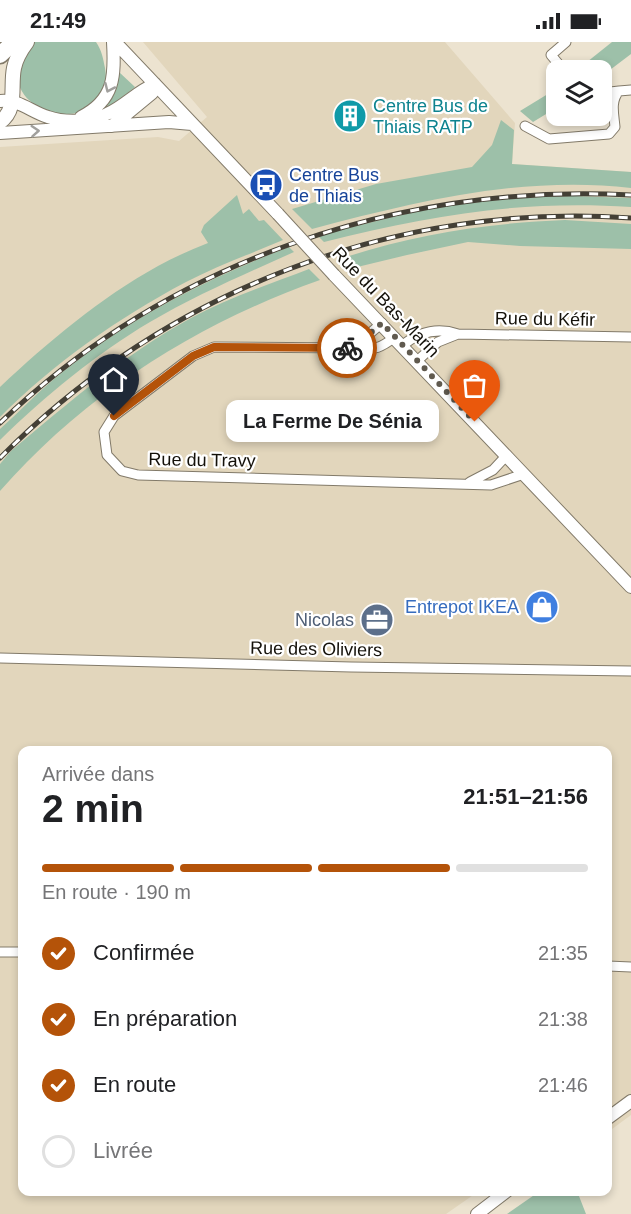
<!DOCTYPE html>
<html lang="fr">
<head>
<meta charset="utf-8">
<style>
	body { margin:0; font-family:Arial,sans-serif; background:#f6f6f6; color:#202124; height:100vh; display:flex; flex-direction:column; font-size:22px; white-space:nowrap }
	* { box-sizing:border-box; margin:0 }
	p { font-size:20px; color:#757577 }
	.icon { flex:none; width:33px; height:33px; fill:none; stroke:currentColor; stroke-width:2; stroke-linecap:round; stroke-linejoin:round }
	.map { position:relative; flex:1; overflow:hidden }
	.details { position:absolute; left:18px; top:704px; width:594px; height:450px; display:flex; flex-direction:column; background:#fff; border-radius:12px; box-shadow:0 3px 9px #0003 }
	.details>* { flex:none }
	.buttons { position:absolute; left:546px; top:18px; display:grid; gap:12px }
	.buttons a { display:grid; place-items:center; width:66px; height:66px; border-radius:12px; background:#fff; box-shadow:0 3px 9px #0003; font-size:30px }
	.pin { position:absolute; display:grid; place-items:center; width:51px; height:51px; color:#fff; margin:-62px -26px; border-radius:50% 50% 50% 0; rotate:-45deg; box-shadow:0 0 6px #0007 }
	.pin .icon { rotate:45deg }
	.courier { position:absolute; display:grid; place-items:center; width:60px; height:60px; margin:-30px; border:4px solid #b45309; border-radius:50%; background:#fff; color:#222; box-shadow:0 2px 8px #0007 }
	.bubble { position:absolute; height:42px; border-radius:12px; background:#fff; box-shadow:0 3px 9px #0003; font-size:20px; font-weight:700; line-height:42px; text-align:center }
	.headline em { font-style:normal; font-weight:700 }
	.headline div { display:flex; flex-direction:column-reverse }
	.headline { display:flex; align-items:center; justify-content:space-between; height:102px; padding:0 24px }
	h1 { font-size:39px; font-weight:700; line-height:45px }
	.bar { display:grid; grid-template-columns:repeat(4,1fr); gap:9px 6px; align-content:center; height:72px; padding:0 24px }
	.bar i { height:8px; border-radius:4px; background:#e0e0e0 }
	.bar .current { background:#b45309 }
	.bar p { grid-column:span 4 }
	ol { padding:0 24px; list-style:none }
	li { display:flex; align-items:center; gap:18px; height:66px }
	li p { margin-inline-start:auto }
	li .icon { padding:6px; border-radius:50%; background:#b45309; color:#fff; stroke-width:4 }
	li:last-child { color:#757577 }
	li i { width:33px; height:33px; border:3px solid #e0e0e0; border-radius:50% }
	.status { display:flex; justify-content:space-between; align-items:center; height:42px; padding:0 30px; background:#fff; direction:ltr }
	.status svg { height:16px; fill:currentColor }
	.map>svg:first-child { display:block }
	.built { fill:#e2d6bc }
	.green { fill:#9dc0a9 }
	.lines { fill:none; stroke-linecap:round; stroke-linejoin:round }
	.street-casing { stroke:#827a69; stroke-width:11 }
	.secondary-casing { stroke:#827a69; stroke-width:14 }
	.primary-casing { stroke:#827a69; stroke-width:16 }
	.highway-casing { stroke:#827a69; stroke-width:19 }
	.street { stroke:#fff; stroke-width:9 }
	.secondary { stroke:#fff; stroke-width:12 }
	.primary { stroke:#fff; stroke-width:14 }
	.highway { stroke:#fff; stroke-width:16 }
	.rail-casing { stroke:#444036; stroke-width:5 }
	.rail { stroke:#fff; stroke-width:3; stroke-dasharray:9; stroke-linecap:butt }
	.secondary-bridge-casing { stroke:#827a69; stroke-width:14; stroke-linecap:butt }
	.secondary-bridge { stroke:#fff; stroke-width:12 }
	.oneway { stroke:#a1a09d }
	.done { stroke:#605a4f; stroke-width:6; stroke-dasharray:0 10.8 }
	.route { stroke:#b45309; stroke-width:8 }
	.labels { text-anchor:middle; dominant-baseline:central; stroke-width:4.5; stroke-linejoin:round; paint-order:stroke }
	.culture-label { font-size:18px; fill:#0d838f; stroke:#fff; text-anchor:start }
	.transit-label { font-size:18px; fill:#164399; stroke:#fff; text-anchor:start }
	.street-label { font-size:18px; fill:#14110a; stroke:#fff }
	.shop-label { font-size:18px; fill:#366cbe; stroke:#fff; text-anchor:end }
	.service-label { font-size:18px; fill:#4e5e75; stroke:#fff; text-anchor:end }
</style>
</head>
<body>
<div class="status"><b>21:49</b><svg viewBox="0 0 49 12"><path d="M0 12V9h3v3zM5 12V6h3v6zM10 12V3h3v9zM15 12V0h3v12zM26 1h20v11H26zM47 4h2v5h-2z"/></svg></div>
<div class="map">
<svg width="631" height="1172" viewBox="0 0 631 1172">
	<rect width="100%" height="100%" fill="#ece3d0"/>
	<!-- built -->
	<path class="built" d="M 143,0 L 445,0 L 515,81 L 512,122 L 631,130 L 631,1073 L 608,1090 L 608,708 L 22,708 L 22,1149 L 479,1149 L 446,1172 L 0,1172 L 0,105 L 158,95 L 179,99 L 207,75 Z"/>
	<!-- green -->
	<path class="green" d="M 33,0 L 96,0 C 102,9 103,16 105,26 C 107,38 106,45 98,55 C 95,58 92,63 89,65 C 64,84 13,63 18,29 C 20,18 27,9 33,0 Z
		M 612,0 L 631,0 L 631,12 L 602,34 L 602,28 L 577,28 Z
		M 119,30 L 135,45 L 112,64 L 107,64 Z
		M 556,47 L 556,66 L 533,80 L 520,69 Z
		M 501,78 L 514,88 L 512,122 L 631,130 L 631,146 C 523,133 415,160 312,187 L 292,167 L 376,142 L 472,125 L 492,103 Z
		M 237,153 L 243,172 L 249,167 L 259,179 L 264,178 L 283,198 C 250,212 217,224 186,240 C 118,276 54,321 0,375 L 0,345 C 48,300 100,256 158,224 C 174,215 191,208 208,201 L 201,190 L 204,183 Z
		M 574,154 L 631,156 L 631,165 C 520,158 431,173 324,200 L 318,194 C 356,184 393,174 431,167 C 478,158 526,155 574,154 Z
		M 565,178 L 631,182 L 631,207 L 520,204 L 468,200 L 407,213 L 349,227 L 340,217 C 414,192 488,181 565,178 Z
		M 289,205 L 294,210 C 245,232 196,253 150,280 C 96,312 45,354 0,398 L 0,387 C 18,371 35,353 54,337 C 124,279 205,237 289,205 Z
		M 309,227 L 320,238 C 198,281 86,351 0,449 L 0,422 L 11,409 C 68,361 125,312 191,276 C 228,256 270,242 309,227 Z
		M 540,1149 L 577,1149 L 586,1172 L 507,1172 Z"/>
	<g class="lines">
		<!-- street casing -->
		<g class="street-casing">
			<path id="street" d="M 562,26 L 551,13 L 566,0
				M 602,51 L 619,49
				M 525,84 L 549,97 L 609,92 L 615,85 C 614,73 610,59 619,49 L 631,48
				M 395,295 C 382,305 374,309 358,306 L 214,305 L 193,314 L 114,374 L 104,390 L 107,413 L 122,429 L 138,433 L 491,443 L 524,432
				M 403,303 C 419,290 437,285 458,292 L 631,295
				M 358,306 L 368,293 L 382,281
				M 417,319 L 438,300 L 458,292
				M 470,440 L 493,428 L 507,413
				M 0,616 L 351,625 L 631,629
				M 0,910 L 22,910
				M 608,924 L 631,925"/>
		</g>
		<!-- secondary casing -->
		<g class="secondary-casing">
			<path id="secondary" d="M 115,0 L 278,172
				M 0,59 C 19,57 31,70 48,75 C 65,81 91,80 107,72 C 125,64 136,50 155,42
				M 81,75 C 115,58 115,33 113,0
				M 112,84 L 152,51 L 155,42
				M 0,91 L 169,80 L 192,82
				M 334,233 L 631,545
				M 608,1076 L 631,1059
				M 477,1172 L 507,1149"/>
		</g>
		<!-- primary casing -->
		<g class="primary-casing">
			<path id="primary" d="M 0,80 C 18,67 10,45 14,26 C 16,16 21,8 27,0"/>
		</g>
		<!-- highway casing -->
		<g class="highway-casing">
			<path id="highway" d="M 0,13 L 14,0"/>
		</g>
		<!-- street -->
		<use href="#street" class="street"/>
		<!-- secondary -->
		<use href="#secondary" class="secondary"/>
		<!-- primary -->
		<use href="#primary" class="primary"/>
		<!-- highway -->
		<use href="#highway" class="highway"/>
		<!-- rail casing -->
		<g class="rail-casing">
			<path id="rail" d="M 0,381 C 169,219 399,141 631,153
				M 0,416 C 167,248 394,160 631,176"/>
		</g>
		<!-- rail -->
		<use href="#rail" class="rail"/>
		<!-- secondary-bridge casing -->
		<g class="secondary-bridge-casing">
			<path id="secondary-bridge" d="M 278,172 L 334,233"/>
		</g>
		<!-- secondary-bridge -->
		<use href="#secondary-bridge" class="secondary-bridge"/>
	</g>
	<!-- one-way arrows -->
	<defs><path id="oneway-chevron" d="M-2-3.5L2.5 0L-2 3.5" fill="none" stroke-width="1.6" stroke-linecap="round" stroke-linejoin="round" transform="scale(1.5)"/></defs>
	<g class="oneway">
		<use href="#oneway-chevron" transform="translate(109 46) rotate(114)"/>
		<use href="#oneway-chevron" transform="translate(35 89) rotate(-4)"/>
	</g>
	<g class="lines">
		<!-- done -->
		<path class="done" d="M 347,306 L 358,306 L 368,293 L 382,281 L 475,380"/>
		<!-- route -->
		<path class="route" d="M 114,374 L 193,314 L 214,305 L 347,306"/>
	</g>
	<!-- icons -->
	<defs>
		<g id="building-disc" transform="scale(1.725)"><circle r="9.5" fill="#0f9aa8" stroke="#fff"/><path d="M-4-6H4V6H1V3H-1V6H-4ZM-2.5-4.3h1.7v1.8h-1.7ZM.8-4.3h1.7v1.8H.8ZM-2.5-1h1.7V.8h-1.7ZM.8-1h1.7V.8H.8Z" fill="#fff"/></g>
		<g id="bus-disc" transform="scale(1.725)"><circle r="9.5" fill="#1a4fb4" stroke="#fff"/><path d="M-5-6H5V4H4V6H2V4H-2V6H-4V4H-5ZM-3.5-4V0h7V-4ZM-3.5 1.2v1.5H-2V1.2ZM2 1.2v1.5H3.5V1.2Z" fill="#fff"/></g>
		<g id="shop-disc" transform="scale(1.725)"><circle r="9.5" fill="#3f7fe0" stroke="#fff"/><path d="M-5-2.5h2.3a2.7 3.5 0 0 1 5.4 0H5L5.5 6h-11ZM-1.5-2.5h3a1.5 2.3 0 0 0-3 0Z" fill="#fff"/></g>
		<g id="office-disc" transform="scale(1.725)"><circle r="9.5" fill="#5c6f8a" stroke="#fff"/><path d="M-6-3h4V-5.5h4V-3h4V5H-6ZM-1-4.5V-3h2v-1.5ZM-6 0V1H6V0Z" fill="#fff"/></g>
	</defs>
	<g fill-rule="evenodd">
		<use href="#building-disc" x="350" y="74"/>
		<use href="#bus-disc" x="266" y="143"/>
		<use href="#shop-disc" x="542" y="565"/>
		<use href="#office-disc" x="377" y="578"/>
	</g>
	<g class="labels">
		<!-- culture labels -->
		<g class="culture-label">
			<text x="373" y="64">Centre Bus de<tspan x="373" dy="21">Thiais RATP</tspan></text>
		</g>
		<!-- transit labels -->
		<g class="transit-label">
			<text x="289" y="133">Centre Bus<tspan x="289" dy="21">de Thiais</tspan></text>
		</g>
		<!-- street labels -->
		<g class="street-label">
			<text transform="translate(386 260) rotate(46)">Rue du Bas-Marin</text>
			<text transform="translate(545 277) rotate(1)">Rue du Kéfir</text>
			<text transform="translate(202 418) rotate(1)">Rue du Travy</text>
			<text transform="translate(316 607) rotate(1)">Rue des Oliviers</text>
		</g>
		<!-- shop labels -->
		<g class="shop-label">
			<text x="519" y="565">Entrepot IKEA</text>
		</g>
		<!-- service labels -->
		<g class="service-label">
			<text x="354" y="578">Nicolas</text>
		</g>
	</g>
</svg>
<div class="buttons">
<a><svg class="icon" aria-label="layers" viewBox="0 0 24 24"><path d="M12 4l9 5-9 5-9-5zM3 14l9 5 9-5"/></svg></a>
</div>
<div class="pin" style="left:475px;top:380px;background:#ea580c"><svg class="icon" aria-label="bag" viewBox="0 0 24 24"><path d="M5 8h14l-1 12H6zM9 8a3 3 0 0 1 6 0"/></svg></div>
<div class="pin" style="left:114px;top:374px;background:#1f2937"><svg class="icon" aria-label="home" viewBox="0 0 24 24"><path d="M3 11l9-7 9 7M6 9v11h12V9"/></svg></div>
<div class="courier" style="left:347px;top:306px"><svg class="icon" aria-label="bike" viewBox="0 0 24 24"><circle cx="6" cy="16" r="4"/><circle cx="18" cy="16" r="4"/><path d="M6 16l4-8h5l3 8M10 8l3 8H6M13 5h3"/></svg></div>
<div class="bubble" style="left:226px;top:358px;width:213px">La Ferme De Sénia</div>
<section class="details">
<div class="headline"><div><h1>2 min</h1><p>Arrivée dans</p></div><em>21:51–21:56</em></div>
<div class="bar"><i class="current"></i><i class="current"></i><i class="current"></i><i></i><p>En route · 190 m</p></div>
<ol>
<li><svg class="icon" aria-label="check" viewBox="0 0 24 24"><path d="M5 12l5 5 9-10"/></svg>Confirmée<p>21:35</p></li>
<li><svg class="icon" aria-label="check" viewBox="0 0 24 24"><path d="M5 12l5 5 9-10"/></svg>En préparation<p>21:38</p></li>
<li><svg class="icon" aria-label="check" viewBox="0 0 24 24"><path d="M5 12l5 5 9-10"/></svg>En route<p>21:46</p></li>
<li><i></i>Livrée</li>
</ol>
</section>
</div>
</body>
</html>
